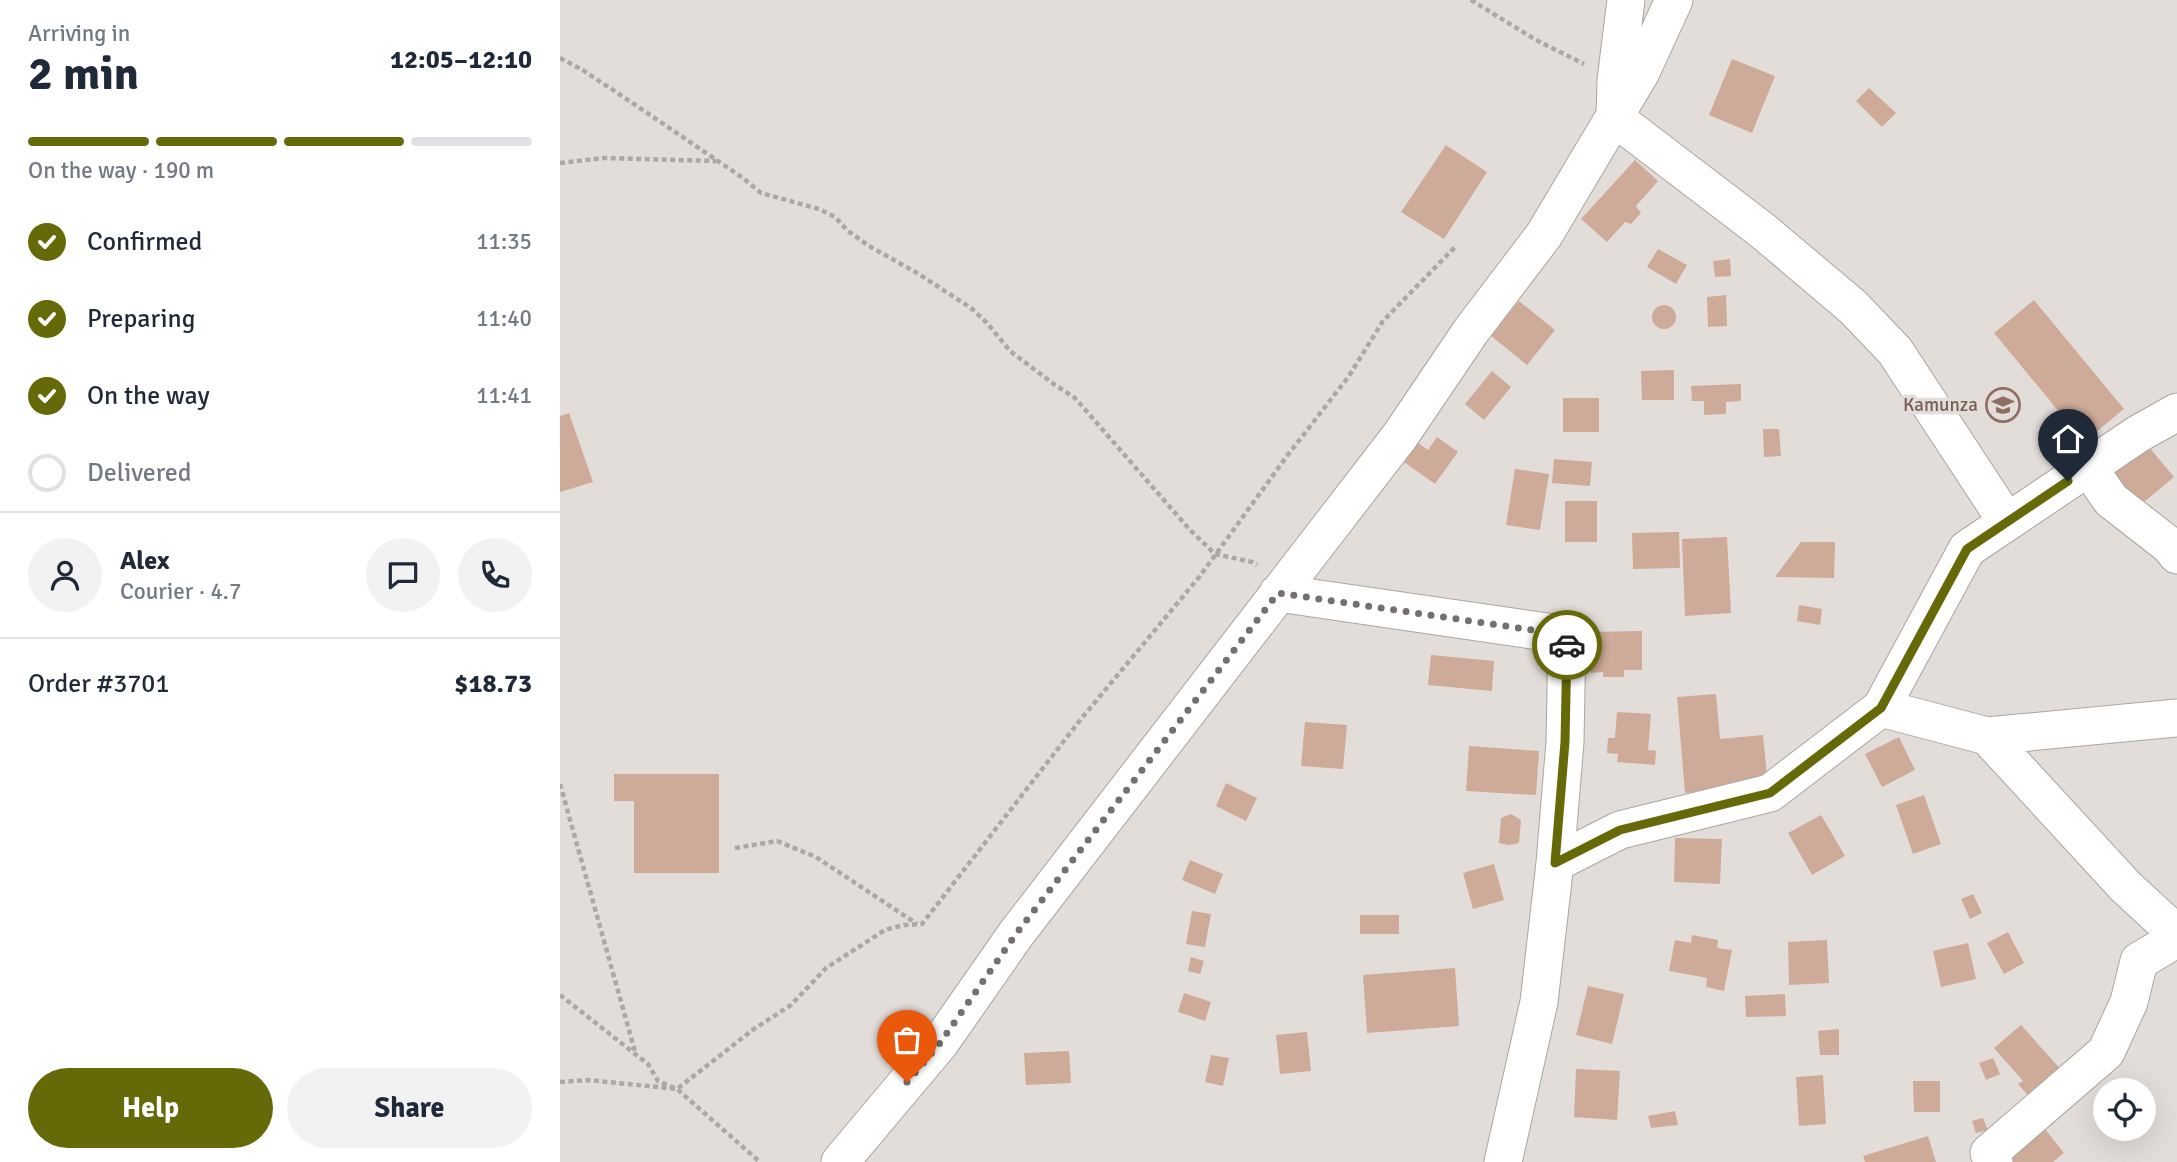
<!DOCTYPE html>
<html lang="en">
<head>
<meta charset="utf-8">
<style>
	body { margin:0; font-family:Signika,sans-serif; background:#f2f2f3; color:#1f2937; height:100vh; display:flex; flex-direction:column; font-size:26px; white-space:nowrap }
	* { box-sizing:border-box; margin:0 }
	p { font-size:23px; color:#747a83 }
	.icon { flex:none; width:38px; height:38px; fill:none; stroke:currentColor; stroke-width:2; stroke-linecap:round; stroke-linejoin:round }
	.map { position:relative; flex:1; overflow:hidden }
	.side { display:flex; flex-direction:column; background:#fff; width:560px }
	.side>* { flex:none }
	.buttons { position:absolute; left:1533px; top:1078px; display:grid; gap:14px }
	.buttons a { display:grid; place-items:center; width:63px; height:63px; border-radius:50%; background:#fff; box-shadow:0 7px 28px #0002; font-size:35px }
	.pin { position:absolute; display:grid; place-items:center; width:60px; height:60px; color:#fff; margin:-72px -30px; border-radius:50% 50% 50% 0; rotate:-45deg; box-shadow:0 0 7px #0007 }
	.pin .icon { rotate:45deg }
	.courier { position:absolute; display:grid; place-items:center; width:70px; height:70px; margin:-35px; border:5px solid #666908; border-radius:50%; background:#fff; color:#222; box-shadow:0 2px 9px #0007 }
	.headline em { font-style:normal; font-weight:700 }
	.headline div { display:flex; flex-direction:column-reverse }
	.headline { display:flex; align-items:center; justify-content:space-between; height:119px; padding:0 28px }
	h1 { font-size:46px; font-weight:700; line-height:52px }
	.bar { display:grid; grid-template-columns:repeat(4,1fr); gap:10px 7px; align-content:center; height:84px; padding:0 28px }
	.bar i { height:9px; border-radius:5px; background:#e0e1e3 }
	.bar .active { background:#666908 }
	.bar p { grid-column:span 4 }
	.line { display:flex; align-items:center; gap:18px; padding:0 28px; border-top:2px solid #e0e1e3 }
	.line div { flex:1 }
	.round { display:grid; place-items:center; flex:none; width:74px; height:74px; border-radius:37px; background:#f2f2f3 }
	ol { padding:0 28px; list-style:none }
	li { display:flex; align-items:center; gap:21px; height:77px }
	li p { margin-inline-start:auto }
	li .icon { padding:7px; border-radius:50%; background:#666908; color:#fff; stroke-width:4 }
	li:last-child { color:#747a83 }
	li i { width:38px; height:38px; border:4px solid #e0e1e3; border-radius:50% }
	.button { display:flex; gap:14px; margin-top:auto; padding:14px 28px }
	.button a { flex:1; height:80px; border-radius:42px; background:#666908; color:#fff; font-size:28px; font-weight:700; line-height:80px; text-align:center }
	.button a+a { background:#f2f2f3; color:#1f2937 }
	main { display:flex; flex:1; min-height:0 }
	.map>svg:first-child { display:block }
	.building { fill:#ceab98 }
	.lines { fill:none; stroke-linecap:round; stroke-linejoin:round }
	.street-casing { stroke:#aba5a0; stroke-width:39 }
	.path { stroke:#ada8a5; stroke-width:4.5; stroke-dasharray:5 3.5; stroke-linecap:butt }
	.street { stroke:#fff; stroke-width:37 }
	.done { stroke:#74706e; stroke-width:7; stroke-dasharray:0 12.6 }
	.route { stroke:#666908; stroke-width:9 }
	.labels { text-anchor:middle; dominant-baseline:central; stroke-width:7; stroke-linejoin:round; paint-order:stroke }
	.education-label { font-size:19px; fill:#785e54; stroke:#e3ddd9; text-anchor:end }
</style>
</head>
<body>
<main>
<section class="side">
<div class="headline"><div><h1>2 min</h1><p>Arriving in</p></div><em>12:05–12:10</em></div>
<div class="bar"><i class="active"></i><i class="active"></i><i class="active"></i><i></i><p>On the way · 190 m</p></div>
<ol>
<li><svg class="icon" aria-label="check" viewBox="0 0 24 24"><path d="M5 12l5 5 9-10"/></svg>Confirmed<p>11:35</p></li>
<li><svg class="icon" aria-label="check" viewBox="0 0 24 24"><path d="M5 12l5 5 9-10"/></svg>Preparing<p>11:40</p></li>
<li><svg class="icon" aria-label="check" viewBox="0 0 24 24"><path d="M5 12l5 5 9-10"/></svg>On the way<p>11:41</p></li>
<li><i></i>Delivered</li>
</ol>
<div class="line" style="height:126px"><a class="round"><svg class="icon" aria-label="person" viewBox="0 0 24 24"><circle cx="12" cy="8" r="4"/><path d="M4 21q1-7 8-7t8 7"/></svg></a><div><b>Alex</b><p>Courier · 4.7</p></div><a class="round"><svg class="icon" aria-label="chat" viewBox="0 0 24 24"><path d="M4 5h16v11H9l-5 4z"/></svg></a><a class="round"><svg class="icon" aria-label="phone" viewBox="0 0 24 24"><path d="M5 4h4l2 5-3 2q2 4 5 5l2-3 5 2v4C11 20 4 13 5 4z"/></svg></a></div>
<div class="line" style="height:91px"><div>Order #3701</div><b>$18.73</b></div>
<div class="button"><a>Help</a><a>Share</a></div>
</section>
<div class="map">
<svg width="1617" height="1162" viewBox="0 0 1617 1162">
	<rect width="100%" height="100%" fill="#e3ddd9"/>
	<!-- building -->
	<path class="building" d="M 1172,59 L 1215,76 L 1192,133 L 1149,115 Z
		M 1309,88 L 1336,113 L 1322,127 L 1296,101 Z
		M 886,145 L 927,172 L 884,239 L 841,212 Z
		M 1075,160 L 1098,181 L 1076,206 L 1081,213 L 1071,224 L 1065,222 L 1047,242 L 1021,219 Z
		M 1098,249 L 1127,265 L 1116,284 L 1087,267 Z
		M 1170,259 L 1171,276 L 1155,277 L 1153,261 Z
		M 1166,295 L 1167,326 L 1148,327 L 1147,297 Z
		M 1474,300 L 1564,409 L 1524,442 L 1434,333 Z
		M 959,301 L 995,330 L 967,365 L 930,335 Z
		M1092 317a12 12 0 1 1 24 0a12 12 0 1 1-24 0Z
		M 1114,370 L 1114,400 L 1082,400 L 1081,371 Z
		M 932,371 L 951,387 L 924,420 L 905,404 Z
		M 1181,384 L 1181,401 L 1166,402 L 1166,414 L 1144,415 L 1144,401 L 1132,401 L 1131,386 Z
		M 1003,398 L 1039,398 L 1039,432 L 1003,432 Z
		M 9,413 L 33,482 L 0,492 L 0,416 Z
		M 1203,429 L 1219,429 L 1221,456 L 1204,457 Z
		M 877,437 L 898,452 L 875,484 L 844,462 L 858,443 L 868,450 Z
		M 1588,446 L 1614,477 L 1577,508 L 1551,476 Z
		M 994,459 L 1032,462 L 1030,486 L 992,483 Z
		M 955,469 L 989,474 L 980,530 L 946,525 Z
		M 1005,501 L 1037,501 L 1037,542 L 1005,542 Z
		M 1119,532 L 1120,568 L 1073,569 L 1072,533 Z
		M 1167,537 L 1171,613 L 1125,616 L 1122,539 Z
		M 1241,542 L 1275,542 L 1274,578 L 1215,577 Z
		M 1239,605 L 1262,609 L 1260,625 L 1237,621 Z
		M 1082,631 L 1082,670 L 1064,670 L 1064,677 L 1043,677 L 1043,672 L 1031,673 L 1030,632 Z
		M 871,655 L 934,661 L 932,691 L 868,685 Z
		M 1156,694 L 1160,739 L 1203,735 L 1208,785 L 1125,793 L 1117,697 Z
		M 1057,712 L 1091,714 L 1088,750 L 1096,751 L 1095,765 L 1057,762 L 1058,754 L 1047,753 L 1048,738 L 1055,738 Z
		M 745,722 L 787,725 L 783,769 L 741,766 Z
		M 1339,737 L 1355,770 L 1322,787 L 1305,754 Z
		M 909,746 L 979,751 L 976,795 L 906,791 Z
		M 54,774 L 159,774 L 159,873 L 74,873 L 74,801 L 54,801 Z
		M 666,783 L 697,798 L 686,821 L 656,806 Z
		M 1364,795 L 1381,844 L 1353,854 L 1336,805 Z
		M 951,814 L 961,820 L 959,843 L 949,845 L 939,843 L 941,818 Z
		M 1261,815 L 1285,856 L 1252,875 L 1228,833 Z
		M 1115,838 L 1162,839 L 1160,884 L 1114,882 Z
		M 630,860 L 663,874 L 655,894 L 622,880 Z
		M 934,864 L 944,900 L 913,909 L 903,873 Z
		M 1413,894 L 1422,913 L 1410,919 L 1401,899 Z
		M 632,911 L 651,914 L 645,947 L 626,944 Z
		M 800,915 L 839,915 L 839,934 L 800,934 Z
		M 1448,932 L 1464,963 L 1444,974 L 1427,943 Z
		M 1132,935 L 1158,940 L 1157,948 L 1172,950 L 1164,991 L 1146,987 L 1147,978 L 1109,971 L 1115,940 L 1131,943 Z
		M 1267,940 L 1269,983 L 1229,985 L 1228,942 Z
		M 1408,943 L 1416,979 L 1381,987 L 1373,951 Z
		M 631,957 L 644,961 L 640,974 L 628,971 Z
		M 895,968 L 899,1026 L 807,1033 L 803,975 Z
		M 1028,986 L 1064,994 L 1052,1044 L 1016,1035 Z
		M 624,993 L 651,1002 L 645,1021 L 618,1012 Z
		M 1225,994 L 1226,1016 L 1186,1017 L 1185,996 Z
		M 1461,1025 L 1503,1072 L 1472,1100 L 1458,1084 L 1463,1081 L 1434,1048 Z
		M 1279,1029 L 1279,1055 L 1260,1055 L 1258,1031 Z
		M 747,1032 L 751,1071 L 720,1074 L 716,1035 Z
		M 509,1051 L 511,1083 L 466,1085 L 464,1053 Z
		M 651,1055 L 669,1058 L 663,1086 L 645,1082 Z
		M 1433,1058 L 1440,1074 L 1426,1080 L 1419,1063 Z
		M 1016,1069 L 1060,1071 L 1057,1120 L 1014,1117 Z
		M 1263,1075 L 1266,1124 L 1239,1126 L 1236,1077 Z
		M 1353,1081 L 1380,1081 L 1380,1112 L 1354,1112 Z
		M 1115,1111 L 1118,1125 L 1091,1128 L 1088,1116 Z
		M 1423,1118 L 1428,1130 L 1416,1133 L 1412,1121 Z
		M 1477,1119 L 1504,1153 L 1493,1162 L 1453,1162 L 1441,1147 Z
		M 1368,1136 L 1376,1162 L 1305,1162 L 1303,1156 Z"/>
	<g class="lines">
		<!-- street casing -->
		<g class="street-casing">
			<path id="street" d="M 1066,0 L 1056,80 L 1055,118 L 1203,231 L 1293,307 L 1335,351 L 1447,522
				M 1528,467 L 1551,500 L 1610,546 L 1617,555
				M 718,593 L 1007,635 L 1005,742 L 995,863
				M 1321,708 L 1427,736 L 1617,718
				M 1427,736 L 1566,887 L 1617,934
				M 280,1162 L 380,1043 L 456,934 L 840,436 L 911,331 L 984,235 L 1081,72 L 1114,0
				M 943,1162 L 979,1002 L 995,863 L 1060,830 L 1210,793 L 1321,708 L 1407,549 L 1578,434 L 1617,412
				M 1434,1162 L 1429,1153 L 1546,1052 L 1569,1002 L 1579,961 L 1606,945 L 1617,935"/>
		</g>
		<!-- path -->
		<path class="path" d="M 911,0 L 976,40 L 1024,64
			M 0,58 L 21,69 L 71,102 L 183,178 L 201,193 L 259,209 L 275,217 L 288,231 L 309,246 L 357,273 L 411,308 L 427,323 L 450,351 L 495,385 L 515,398 L 630,530 L 655,554 L 692,562 L 697,565
			M 0,163 L 44,158 L 156,161
			M 0,784 L 76,1055
			M 175,848 L 217,841 L 256,857 L 357,924
			M 0,995 L 88,1064 L 98,1081 L 117,1089 L 200,1162
			M 0,1082 L 28,1080 L 117,1089 L 194,1029 L 231,1005 L 266,968 L 325,930 L 344,925 L 362,924 L 521,719 L 640,576 L 727,456 L 789,376 L 823,321 L 896,246"/>
		<!-- street -->
		<use href="#street" class="street"/>
	</g>
	<g class="lines">
		<!-- done -->
		<path class="done" d="M 347,1082 L 380,1043 L 456,934 L 718,593 L 1007,635 L 1007,645"/>
		<!-- route -->
		<path class="route" d="M 1007,645 L 1005,742 L 995,863 L 1060,830 L 1210,793 L 1321,708 L 1407,549 L 1508,481"/>
	</g>
	<!-- icons -->
	<defs>
		<g id="school-ring" transform="scale(1.75)"><circle r="9.5" fill="#e3ddd9" stroke="#8d6e63" stroke-width="1.5"/><path d="M0-5L7-2L0 1L-7-2ZM-4 1L0 2.5L4 1V4Q0 6-4 4Z" fill="#8d6e63"/></g>
	</defs>
	<g fill-rule="evenodd">
		<use href="#school-ring" x="1443" y="405"/>
	</g>
	<g class="labels">
		<!-- education labels -->
		<g class="education-label">
			<text x="1418" y="405">Kamunza</text>
		</g>
	</g>
</svg>
<div class="buttons">
<a><svg class="icon" aria-label="locate" viewBox="0 0 24 24"><circle cx="12" cy="12" r="6"/><path d="M12 2v4M12 18v4M2 12h4M18 12h4"/></svg></a>
</div>
<div class="pin" style="left:347px;top:1082px;background:#ea580c"><svg class="icon" aria-label="bag" viewBox="0 0 24 24"><path d="M5 8h14l-1 12H6zM9 8a3 3 0 0 1 6 0"/></svg></div>
<div class="pin" style="left:1508px;top:481px;background:#1f2937"><svg class="icon" aria-label="home" viewBox="0 0 24 24"><path d="M3 11l9-7 9 7M6 9v11h12V9"/></svg></div>
<div class="courier" style="left:1007px;top:645px"><svg class="icon" aria-label="car" viewBox="0 0 24 24"><path d="M5 17H2v-5l4-1 3-4h7l3 4 3 1v5h-3M9 17h6M6 11h13"/><circle cx="7" cy="17" r="2"/><circle cx="17" cy="17" r="2"/></svg></div>
</div>
</main>
</body>
</html>
